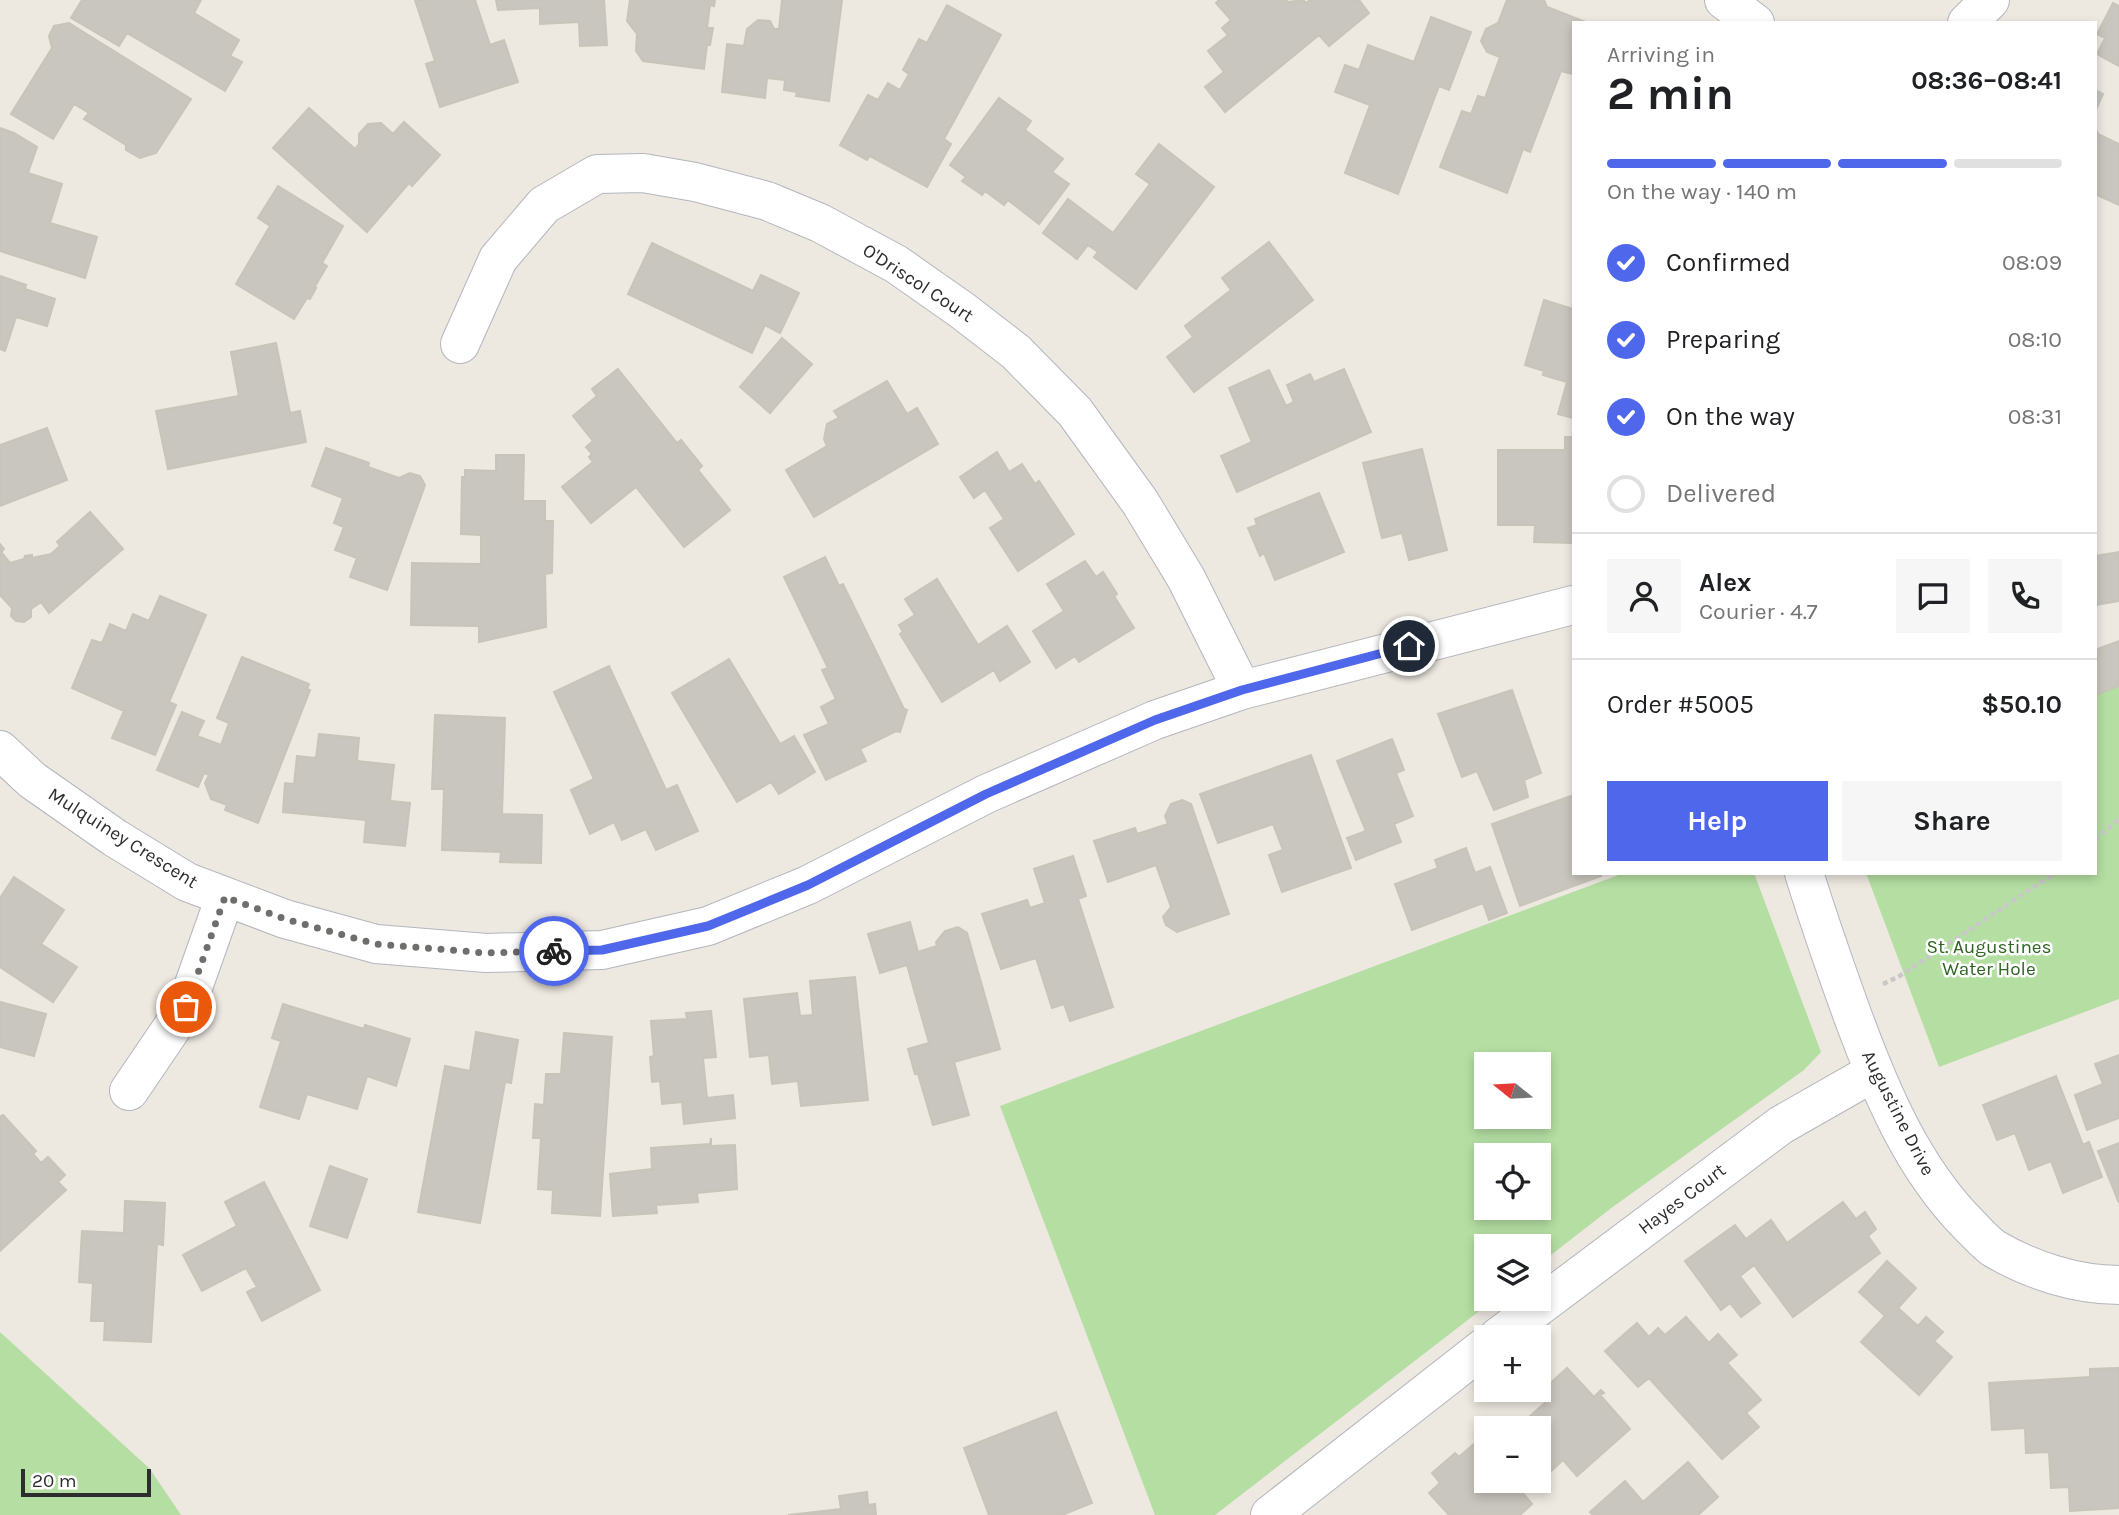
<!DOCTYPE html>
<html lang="en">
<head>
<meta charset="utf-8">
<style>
	body { margin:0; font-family:Karla,sans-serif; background:#f6f6f6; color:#202124; height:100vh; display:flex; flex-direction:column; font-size:26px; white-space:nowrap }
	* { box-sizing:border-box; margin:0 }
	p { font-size:23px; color:#757577 }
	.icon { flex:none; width:38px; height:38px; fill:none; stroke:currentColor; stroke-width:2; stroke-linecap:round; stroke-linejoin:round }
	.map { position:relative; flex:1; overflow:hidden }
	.details { position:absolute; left:1572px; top:21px; width:525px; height:854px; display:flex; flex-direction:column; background:#fff; border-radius:0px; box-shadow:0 4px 10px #0003 }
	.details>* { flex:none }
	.needle { width:46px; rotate:288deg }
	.tools { position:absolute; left:1474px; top:1052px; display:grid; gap:14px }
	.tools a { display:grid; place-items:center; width:77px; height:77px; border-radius:0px; background:#fff; box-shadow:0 4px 10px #0003; font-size:35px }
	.scale { position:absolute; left:21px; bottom:18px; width:130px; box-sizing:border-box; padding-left:7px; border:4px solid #2d2d2d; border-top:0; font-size:19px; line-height:24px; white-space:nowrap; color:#2d2d2d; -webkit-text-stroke:5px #fff; paint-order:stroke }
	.pin { position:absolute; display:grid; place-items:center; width:60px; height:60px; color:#fff; margin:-30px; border:4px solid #fff; border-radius:50%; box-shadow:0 2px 7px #0007 }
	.courier { position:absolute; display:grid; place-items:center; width:70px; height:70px; margin:-35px; border:5px solid #4f67eb; border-radius:50%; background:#fff; color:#222; box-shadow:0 2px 9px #0007 }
	.head em { font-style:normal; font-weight:700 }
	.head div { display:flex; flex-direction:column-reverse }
	.head { display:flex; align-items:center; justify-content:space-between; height:119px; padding:0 35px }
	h1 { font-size:46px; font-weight:700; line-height:52px }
	.bar { display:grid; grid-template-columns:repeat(4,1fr); gap:10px 7px; align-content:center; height:84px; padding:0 35px }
	.bar i { height:9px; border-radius:5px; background:#e0e0e0 }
	.bar .on { background:#4f67eb }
	.bar p { grid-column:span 4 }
	.line { display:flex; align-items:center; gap:18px; padding:0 35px; border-top:2px solid #e0e0e0 }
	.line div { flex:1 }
	.round { display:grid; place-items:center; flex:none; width:74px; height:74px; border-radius:0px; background:#f6f6f6 }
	ol { padding:0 35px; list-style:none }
	li { display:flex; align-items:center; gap:21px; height:77px }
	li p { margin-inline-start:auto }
	li .icon { padding:7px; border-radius:50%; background:#4f67eb; color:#fff; stroke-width:4 }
	li:last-child { color:#757577 }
	li i { width:38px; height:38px; border:4px solid #e0e0e0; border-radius:50% }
	.cta { display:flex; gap:14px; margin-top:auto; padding:14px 35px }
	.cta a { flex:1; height:80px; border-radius:0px; background:#4f67eb; color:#fff; font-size:28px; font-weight:700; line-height:80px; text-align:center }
	.cta a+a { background:#f6f6f6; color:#202124 }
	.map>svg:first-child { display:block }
	.green { fill:#b4dea2; fill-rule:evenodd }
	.building { fill:#c9c6bf; stroke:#c8c4ba; stroke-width:2 }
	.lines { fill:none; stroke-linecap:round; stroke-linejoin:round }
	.minor-casing { stroke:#b4b6bf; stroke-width:40 }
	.path { stroke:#c8c8c8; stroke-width:4.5; stroke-dasharray:5 3.5; stroke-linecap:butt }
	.minor { stroke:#fff; stroke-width:38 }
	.done { stroke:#706e6c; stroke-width:7; stroke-dasharray:0 12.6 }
	.route { stroke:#4f67eb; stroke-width:9 }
	.labels { text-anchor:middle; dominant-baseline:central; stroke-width:5; stroke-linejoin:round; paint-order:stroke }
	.street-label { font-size:19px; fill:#2d2d2d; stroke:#fff }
	.park-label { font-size:19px; fill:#2d6521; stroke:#fff }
</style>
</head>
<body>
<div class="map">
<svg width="2119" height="1515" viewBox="0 0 2119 1515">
	<rect width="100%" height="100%" fill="#ede8e0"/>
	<!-- green -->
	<path class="green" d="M 2119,686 L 2119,999 L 1939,1067 L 1866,873 L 2095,873 L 2095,695 Z
		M 1624,873 L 1754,873 L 1821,1052 L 1804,1070 L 1614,1206 L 1538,1265 L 1538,1246 L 1486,1246 L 1486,1298 L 1495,1299 L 1215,1515 L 1155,1515 L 1000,1106 ZM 1486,1064 L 1538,1064 L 1538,1116 L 1486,1116 ZM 1486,1155 L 1538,1155 L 1538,1208 L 1486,1208 Z
		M 0,1332 L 150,1469 L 181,1515 L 0,1515 Z"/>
	<!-- building -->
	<path class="building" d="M 82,0 L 201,0 L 194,13 L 239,40 L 230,56 L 242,62 L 225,91 L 127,33 L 119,46 L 71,18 Z
		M 415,0 L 475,0 L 490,45 L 504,40 L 518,82 L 440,107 L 426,64 L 435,61 Z
		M 496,0 L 604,0 L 607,45 L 580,46 L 579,22 L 540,24 L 540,8 L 498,10 Z
		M 630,0 L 715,0 L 714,6 L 710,5 L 707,28 L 713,28 L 710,45 L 707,45 L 704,69 L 643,61 L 636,51 L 637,34 L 627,21 Z
		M 782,0 L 842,0 L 829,101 L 796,96 L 797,92 L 784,90 L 785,80 L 767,78 L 765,98 L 722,92 L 727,44 L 744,46 L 747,29 L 758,20 L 770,21 L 774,29 L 779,29 Z
		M 1219,0 L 1286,0 L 1288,2 L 1303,0 L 1306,3 L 1310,0 L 1359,0 L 1369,13 L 1329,46 L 1319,35 L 1225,112 L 1205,87 L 1224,72 L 1208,51 L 1228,35 L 1222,28 L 1231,20 L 1216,3 Z
		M 1507,0 L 1544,0 L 1547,7 L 1588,23 L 1573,23 L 1572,74 L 1561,71 L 1530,152 L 1523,149 L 1507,193 L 1440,167 L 1462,111 L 1471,114 L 1478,96 L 1485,98 L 1500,57 L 1487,52 L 1481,41 L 1486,29 L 1498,23 Z
		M 2113,3 L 2119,6 L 2119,66 L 2097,54 L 2105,38 L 2097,34 Z
		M 947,5 L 1001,35 L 944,139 L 951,144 L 927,187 L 870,156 L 867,160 L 840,145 L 868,95 L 878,100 L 888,83 L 900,90 L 909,74 L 903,70 L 919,39 L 927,43 Z
		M 1431,17 L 1471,32 L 1449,90 L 1439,86 L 1398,194 L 1345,173 L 1370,105 L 1335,92 L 1345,65 L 1359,70 L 1368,45 L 1414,62 Z
		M 69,23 L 191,99 L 156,153 L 140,158 L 126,150 L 126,145 L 84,119 L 89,113 L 74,104 L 53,139 L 11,114 L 52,48 L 49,36 L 54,26 Z
		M 2095,90 L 2103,94 L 2095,112 Z
		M 999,98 L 1031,121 L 1025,130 L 1063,159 L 1052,172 L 1069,184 L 1039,224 L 1008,200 L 1004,205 L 985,191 L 982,195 L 962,181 L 966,177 L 950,165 Z
		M 309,108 L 355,149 L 359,144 L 359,134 L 368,124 L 381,123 L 393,134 L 404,122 L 440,155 L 412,186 L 409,183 L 367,232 L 273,148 Z
		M 2095,127 L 2098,134 L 2119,144 L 2119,205 L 2095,194 Z
		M 0,128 L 14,133 L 37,147 L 28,173 L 62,184 L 50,223 L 97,237 L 85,278 L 0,251 Z
		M 1159,144 L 1214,187 L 1136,289 L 1094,257 L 1098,252 L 1088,245 L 1077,259 L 1043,233 L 1068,199 L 1113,233 L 1150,184 L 1136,174 Z
		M 278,186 L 343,226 L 322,263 L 327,266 L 314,288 L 316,288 L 310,299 L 307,298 L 294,319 L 236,284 L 270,226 L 258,218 Z
		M 1269,242 L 1313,300 L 1194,392 L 1167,357 L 1193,337 L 1185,326 L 1231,290 L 1222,278 Z
		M 652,243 L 753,291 L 761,275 L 799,293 L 780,333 L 765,325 L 752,353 L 628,294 Z
		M 0,276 L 26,285 L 25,289 L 55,299 L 47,326 L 16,317 L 5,351 L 0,349 Z
		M 1544,300 L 1573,309 L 1573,418 L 1558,414 L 1567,382 L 1543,375 L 1544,371 L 1525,365 Z
		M 782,338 L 812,364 L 770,413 L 740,387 Z
		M 276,343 L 290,413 L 300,411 L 306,442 L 168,469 L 156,411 L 239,396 L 231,352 Z
		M 618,369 L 677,443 L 681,440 L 702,466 L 698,470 L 730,510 L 684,547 L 636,487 L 591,523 L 562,487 L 593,462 L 589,457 L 592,454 L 586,447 L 593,441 L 573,416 L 597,396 L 592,389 Z
		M 1344,369 L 1371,432 L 1237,492 L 1221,456 L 1252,442 L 1229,388 L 1269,370 L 1286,406 L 1294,402 L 1287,385 L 1310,374 L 1314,382 Z
		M 887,381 L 907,414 L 917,408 L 938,444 L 814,517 L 786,470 L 827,446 L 824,439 L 827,424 L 839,418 L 834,411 Z
		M 47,428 L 67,480 L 0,506 L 0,445 Z
		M 1565,437 L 1573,437 L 1573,543 L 1534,542 L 1535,525 L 1498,525 L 1498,450 L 1565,450 Z
		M 326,448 L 369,463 L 368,467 L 399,478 L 410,473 L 420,476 L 425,485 L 387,590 L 350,577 L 357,558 L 335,550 L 344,527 L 334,523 L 343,498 L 312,486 Z
		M 1422,449 L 1447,550 L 1409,560 L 1402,533 L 1382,538 L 1363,463 Z
		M 997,452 L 1009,472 L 1022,464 L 1035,484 L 1039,481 L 1074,534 L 1018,571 L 990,528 L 1004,519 L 985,490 L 974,498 L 960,477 Z
		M 496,455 L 524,455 L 523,501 L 545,501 L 545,521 L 553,521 L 552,573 L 545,574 L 546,627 L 479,642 L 479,626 L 411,625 L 412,563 L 481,564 L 481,535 L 461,534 L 462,477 L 465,477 L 465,470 L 496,471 Z
		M 1319,493 L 1344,552 L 1275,580 L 1264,553 L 1260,556 L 1248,528 L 1257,525 L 1255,519 Z
		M 90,512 L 123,549 L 49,613 L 41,602 L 31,609 L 31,617 L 24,622 L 16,621 L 11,616 L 12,608 L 0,595 L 0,544 L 4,549 L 1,552 L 10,563 L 24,559 L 25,556 L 32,555 L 32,558 L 51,554 L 60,546 L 57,542 Z
		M 2119,552 L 2119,601 L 2095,605 L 2095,556 Z
		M 825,557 L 839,586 L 843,584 L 904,709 L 907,710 L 900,732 L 896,731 L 860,749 L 866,761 L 826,780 L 804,735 L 829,724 L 821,707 L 836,699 L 822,670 L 828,668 L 784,577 Z
		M 1085,561 L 1096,577 L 1103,572 L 1117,594 L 1114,596 L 1134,628 L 1079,662 L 1075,656 L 1056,668 L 1033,631 L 1064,611 L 1047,584 Z
		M 937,579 L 978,645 L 1007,626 L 1030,662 L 1000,681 L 994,670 L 942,702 L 900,634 L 903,632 L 899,625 L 915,615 L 905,599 Z
		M 160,596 L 206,615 L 169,702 L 176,705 L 155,755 L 112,738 L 124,711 L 72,688 L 92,640 L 102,643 L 110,624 L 126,631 L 133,614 L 149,621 Z
		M 2119,641 L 2119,686 L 2095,695 L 2095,650 Z
		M 242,657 L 309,684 L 307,689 L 310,690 L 258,823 L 225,810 L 227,805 L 211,799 L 205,783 L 209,775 L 204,773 L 198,787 L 157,770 L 182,712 L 204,721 L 197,736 L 221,745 L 229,723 L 217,718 Z
		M 729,659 L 780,744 L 794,736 L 815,772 L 779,794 L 771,782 L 737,802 L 672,693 Z
		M 609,666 L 666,790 L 677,785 L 698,831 L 656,850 L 646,829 L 622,840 L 614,822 L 590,834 L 571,790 L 594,779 L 554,692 Z
		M 1512,690 L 1541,773 L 1524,780 L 1528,797 L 1494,810 L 1477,771 L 1462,777 L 1438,714 Z
		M 435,715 L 505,718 L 502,814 L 542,815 L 541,863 L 500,862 L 501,852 L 442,850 L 444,789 L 432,789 Z
		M 319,734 L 359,738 L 357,761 L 394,765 L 390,801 L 410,803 L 405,846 L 364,842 L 366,820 L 283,812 L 285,783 L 294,784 L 297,756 L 316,758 Z
		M 1392,739 L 1404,770 L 1396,773 L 1413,816 L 1394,824 L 1401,842 L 1356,860 L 1347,838 L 1366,831 L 1337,761 Z
		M 1311,755 L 1351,868 L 1282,892 L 1269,855 L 1283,850 L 1273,824 L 1218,843 L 1200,794 Z
		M 1571,796 L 1573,801 L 1573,873 L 1600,873 L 1601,876 L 1520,906 L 1492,824 Z
		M 1182,800 L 1191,804 L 1229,914 L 1177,932 L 1166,925 L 1163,917 L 1171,907 L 1156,865 L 1108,882 L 1094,841 L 1135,828 L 1137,834 L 1168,824 L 1165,816 L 1171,804 Z
		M 1466,848 L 1475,873 L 1490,867 L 1507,913 L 1489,920 L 1483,903 L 1412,930 L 1395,884 L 1438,868 L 1435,860 Z
		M 1073,856 L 1086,896 L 1078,899 L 1113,1007 L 1070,1021 L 1064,1004 L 1052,1008 L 1036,958 L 1001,969 L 982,914 L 1027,900 L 1030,908 L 1045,903 L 1034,869 Z
		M 14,877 L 64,910 L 41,944 L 77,967 L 53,1002 L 0,967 L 0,898 Z
		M 910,922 L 918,952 L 937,946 L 936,942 L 945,931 L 958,927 L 967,933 L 1000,1049 L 954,1062 L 969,1115 L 933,1125 L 918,1074 L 915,1074 L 908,1049 L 929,1043 L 907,965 L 880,973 L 868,934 Z
		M 855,977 L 868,1100 L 801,1106 L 798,1081 L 772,1084 L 769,1055 L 750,1057 L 744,999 L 797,993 L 800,1016 L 813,1015 L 810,981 Z
		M 0,1002 L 46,1014 L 34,1056 L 0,1047 Z
		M 283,1004 L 364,1029 L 365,1025 L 410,1039 L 396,1086 L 367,1076 L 357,1109 L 307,1094 L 299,1119 L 260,1107 L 281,1041 L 272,1038 Z
		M 711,1011 L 716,1057 L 703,1058 L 707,1098 L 733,1095 L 735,1118 L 684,1124 L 682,1102 L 662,1104 L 660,1081 L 652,1082 L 650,1057 L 654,1056 L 651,1021 L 687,1019 L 686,1013 Z
		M 476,1032 L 518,1040 L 511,1083 L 505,1082 L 480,1223 L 418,1212 L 445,1066 L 470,1071 Z
		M 564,1033 L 612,1037 L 600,1216 L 552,1213 L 553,1190 L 538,1189 L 541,1138 L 533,1138 L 535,1104 L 544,1105 L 546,1074 L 561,1074 Z
		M 2119,1055 L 2119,1118 L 2087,1130 L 2075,1095 L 2103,1084 L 2095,1064 Z
		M 2056,1076 L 2083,1145 L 2089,1142 L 2102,1177 L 2063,1193 L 2051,1161 L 2029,1170 L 2015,1133 L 1997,1140 L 1983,1105 Z
		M 3,1115 L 36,1151 L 33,1154 L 41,1163 L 48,1157 L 65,1175 L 58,1182 L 66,1190 L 0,1251 L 0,1117 Z
		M 711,1138 L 711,1146 L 735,1145 L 737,1189 L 697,1193 L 698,1202 L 656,1205 L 657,1213 L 613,1216 L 610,1174 L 652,1169 L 651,1148 L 710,1144 Z
		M 2119,1143 L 2119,1203 L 2098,1151 Z
		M 330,1166 L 367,1179 L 347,1238 L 310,1226 Z
		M 264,1182 L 320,1290 L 262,1321 L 247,1292 L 257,1287 L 246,1268 L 202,1291 L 183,1255 L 237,1226 L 225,1202 Z
		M 125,1201 L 165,1203 L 163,1245 L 157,1244 L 151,1342 L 104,1340 L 105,1321 L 91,1321 L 93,1283 L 79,1282 L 82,1231 L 124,1233 Z
		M 1843,1202 L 1856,1219 L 1865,1212 L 1876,1229 L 1868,1236 L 1880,1253 L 1793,1317 L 1754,1265 L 1740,1276 L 1760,1303 L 1741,1317 L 1730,1303 L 1721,1310 L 1685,1261 L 1735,1225 L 1746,1239 L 1771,1220 L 1787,1243 Z
		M 1887,1261 L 1916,1288 L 1898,1308 L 1918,1326 L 1926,1317 L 1943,1332 L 1934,1341 L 1952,1357 L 1919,1395 L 1861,1342 L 1885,1316 L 1859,1292 Z
		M 1686,1317 L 1709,1343 L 1718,1334 L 1737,1355 L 1727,1363 L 1761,1400 L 1746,1413 L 1759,1427 L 1722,1459 L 1649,1378 L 1638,1387 L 1605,1351 L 1637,1323 L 1649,1337 L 1658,1328 L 1665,1335 Z
		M 1567,1368 L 1594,1397 L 1601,1390 L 1604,1393 L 1600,1395 L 1630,1429 L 1577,1476 L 1563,1460 L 1536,1485 L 1532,1480 L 1538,1480 L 1538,1428 L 1533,1428 L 1527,1419 L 1550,1398 L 1543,1390 Z
		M 2119,1368 L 2119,1508 L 2070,1511 L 2069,1487 L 2051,1488 L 2049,1452 L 2026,1453 L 2025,1428 L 1992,1430 L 1989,1383 L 2090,1377 L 2090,1369 Z
		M 1056,1412 L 1092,1503 L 1062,1515 L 989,1515 L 964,1448 Z
		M 1483,1436 L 1486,1440 L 1486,1480 L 1512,1480 L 1532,1504 L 1520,1515 L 1449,1515 L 1429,1493 L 1440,1483 L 1432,1473 L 1455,1453 L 1459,1457 Z
		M 1688,1462 L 1718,1497 L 1698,1515 L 1593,1515 L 1590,1512 L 1625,1481 L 1643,1502 Z
		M 867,1492 L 868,1505 L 875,1504 L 876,1515 L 788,1515 L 841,1509 L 839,1496 Z"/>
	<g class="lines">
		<!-- minor casing -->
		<g class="minor-casing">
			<path id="minor" d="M 1724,0 L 1755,23
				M 1967,23 L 1990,0
				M 460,344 L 498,259 L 544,205 L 597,174 L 643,173 L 695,182 L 767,201 L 820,223 L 896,264 L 963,311 L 1016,352 L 1075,412 L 1140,502 L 1186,578 L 1242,690
				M 0,750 L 32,780 L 115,838 L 187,882 L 285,919 L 376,944 L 486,953 L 602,950 L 708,926 L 808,885 L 986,794 L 1155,720 L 1242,690 L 1573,605
				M 1804,873 C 1819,921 1835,967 1852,1014 C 1880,1090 1912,1168 1970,1226 C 1977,1233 1985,1242 1993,1248 C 2030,1270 2076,1285 2119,1285
				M 129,1091 L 186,1007 L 225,897
				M 1498,1337 L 1781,1125 L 1874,1072
				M 1270,1515 L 1486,1346"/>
		</g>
		<!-- path -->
		<path class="path" d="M 2095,840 L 2119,819
			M 1883,984 L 1898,977 L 2055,873"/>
		<!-- minor -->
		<use href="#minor" class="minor"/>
	</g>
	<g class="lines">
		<!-- done -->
		<path class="done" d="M 186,1007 L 225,897 L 285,919 L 376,944 L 486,953 L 554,951"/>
		<!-- route -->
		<path class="route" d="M 554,951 L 602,950 L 708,926 L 808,885 L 986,794 L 1155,720 L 1242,690 L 1409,646"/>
	</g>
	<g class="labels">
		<!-- street labels -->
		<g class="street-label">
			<text transform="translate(918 283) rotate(33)">O'Driscol Court</text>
			<text transform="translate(123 838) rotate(32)">Mulquiney Crescent</text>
			<text transform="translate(1898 1113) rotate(63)">Augustine Drive</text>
			<text transform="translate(1682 1199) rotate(-37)">Hayes Court</text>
		</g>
		<!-- park labels -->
		<g class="park-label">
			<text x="1989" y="947">St. Augustines<tspan x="1989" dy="22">Water Hole</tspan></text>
		</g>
	</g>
</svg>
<div class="tools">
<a><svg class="needle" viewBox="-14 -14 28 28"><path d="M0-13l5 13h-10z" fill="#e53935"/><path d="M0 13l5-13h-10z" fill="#757577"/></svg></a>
<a><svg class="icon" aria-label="locate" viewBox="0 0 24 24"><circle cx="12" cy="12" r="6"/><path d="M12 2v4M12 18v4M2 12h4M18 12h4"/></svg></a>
<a><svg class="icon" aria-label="layers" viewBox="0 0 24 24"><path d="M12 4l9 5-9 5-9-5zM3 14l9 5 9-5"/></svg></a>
<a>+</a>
<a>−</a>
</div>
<div class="scale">20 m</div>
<div class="pin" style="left:186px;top:1007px;background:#ea580c"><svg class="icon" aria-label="bag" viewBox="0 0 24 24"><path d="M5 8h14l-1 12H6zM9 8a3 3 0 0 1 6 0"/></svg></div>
<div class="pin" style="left:1409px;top:646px;background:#1f2937"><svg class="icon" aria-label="home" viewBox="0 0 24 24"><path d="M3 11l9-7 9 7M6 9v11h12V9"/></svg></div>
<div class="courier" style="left:554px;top:951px"><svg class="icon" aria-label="bike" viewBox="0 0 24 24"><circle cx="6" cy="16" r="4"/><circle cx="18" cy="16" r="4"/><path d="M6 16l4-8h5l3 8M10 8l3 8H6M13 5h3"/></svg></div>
<section class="details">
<div class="head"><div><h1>2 min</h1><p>Arriving in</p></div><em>08:36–08:41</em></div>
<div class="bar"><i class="on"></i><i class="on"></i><i class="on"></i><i></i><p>On the way · 140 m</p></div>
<ol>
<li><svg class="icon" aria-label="check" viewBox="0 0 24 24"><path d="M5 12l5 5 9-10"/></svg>Confirmed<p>08:09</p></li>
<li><svg class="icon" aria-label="check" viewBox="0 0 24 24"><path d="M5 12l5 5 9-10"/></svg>Preparing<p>08:10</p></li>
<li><svg class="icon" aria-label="check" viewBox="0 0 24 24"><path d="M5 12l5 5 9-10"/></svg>On the way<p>08:31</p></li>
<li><i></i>Delivered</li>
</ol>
<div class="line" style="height:126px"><a class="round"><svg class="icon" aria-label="person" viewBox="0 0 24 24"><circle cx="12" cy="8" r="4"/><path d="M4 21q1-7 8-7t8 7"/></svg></a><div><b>Alex</b><p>Courier · 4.7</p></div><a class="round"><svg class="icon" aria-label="chat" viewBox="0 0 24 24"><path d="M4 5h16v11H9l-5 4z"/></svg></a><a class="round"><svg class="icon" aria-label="phone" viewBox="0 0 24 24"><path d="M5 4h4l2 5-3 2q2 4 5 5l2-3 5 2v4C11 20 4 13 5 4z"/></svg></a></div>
<div class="line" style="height:91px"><div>Order #5005</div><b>$50.10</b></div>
<div class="cta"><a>Help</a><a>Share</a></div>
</section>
</div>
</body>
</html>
